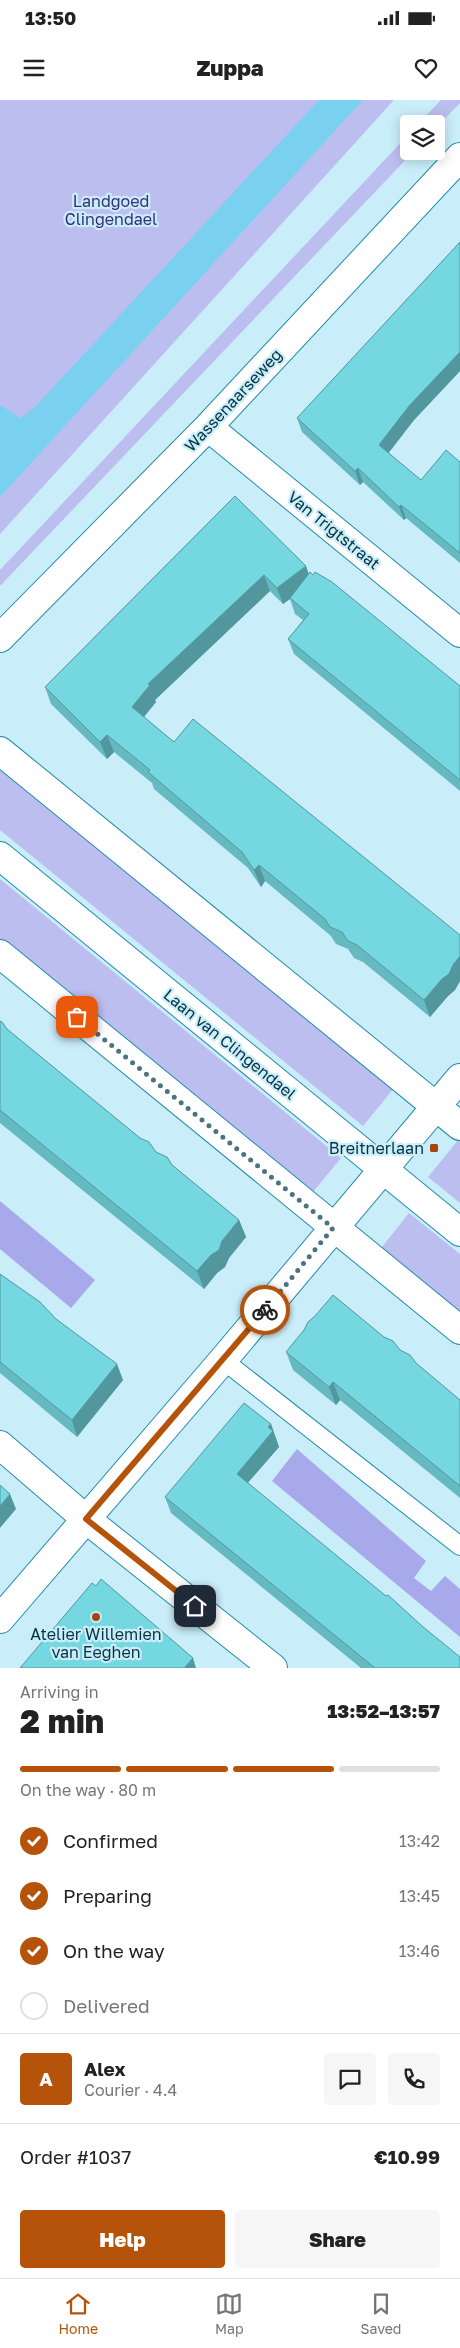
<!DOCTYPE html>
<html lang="en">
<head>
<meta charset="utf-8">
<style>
	body { margin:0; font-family:"Golos Text",sans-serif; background:#f6f6f6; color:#222; height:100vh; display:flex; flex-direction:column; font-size:19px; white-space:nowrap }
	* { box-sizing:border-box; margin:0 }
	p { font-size:16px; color:#767676 }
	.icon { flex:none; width:28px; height:28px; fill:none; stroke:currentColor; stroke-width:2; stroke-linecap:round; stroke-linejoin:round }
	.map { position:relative; height:1568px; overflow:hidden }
	.sheet { display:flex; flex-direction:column; background:#fff; flex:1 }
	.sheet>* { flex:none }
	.tools { position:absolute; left:400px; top:15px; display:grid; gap:10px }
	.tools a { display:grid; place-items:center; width:45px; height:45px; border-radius:5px; background:#fff; box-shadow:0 2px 12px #0003; font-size:25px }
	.pin { position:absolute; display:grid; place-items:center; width:42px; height:42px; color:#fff; margin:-21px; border-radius:10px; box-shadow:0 2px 8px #0006 }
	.courier { position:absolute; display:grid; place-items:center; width:50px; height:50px; margin:-25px; border:4px solid #b45309; border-radius:50%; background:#fff; color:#222; box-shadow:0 1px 6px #0007 }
	.overview em { font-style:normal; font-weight:800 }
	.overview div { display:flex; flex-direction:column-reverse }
	.overview { display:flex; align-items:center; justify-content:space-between; height:85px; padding:0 20px }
	h1 { font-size:32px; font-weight:800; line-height:38px }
	.bar { display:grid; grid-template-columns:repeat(4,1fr); gap:8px 5px; align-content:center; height:60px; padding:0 20px }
	.bar i { height:6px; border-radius:4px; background:#e0e0e0 }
	.bar .on { background:#b45309 }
	.bar p { grid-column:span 4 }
	.line { display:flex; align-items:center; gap:12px; padding:0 20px; border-top:1px solid #e0e0e0 }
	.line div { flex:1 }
	.round { display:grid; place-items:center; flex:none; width:52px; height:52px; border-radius:5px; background:#f6f6f6 }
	ol { padding:0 20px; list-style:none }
	li { display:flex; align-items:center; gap:15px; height:55px }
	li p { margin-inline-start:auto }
	li .icon { padding:5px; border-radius:50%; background:#b45309; color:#fff; stroke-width:4 }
	li:last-child { color:#767676 }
	li i { width:28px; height:28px; border:2px solid #e0e0e0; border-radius:50% }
	.button { display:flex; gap:10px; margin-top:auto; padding:10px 20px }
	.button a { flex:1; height:58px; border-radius:5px; background:#b45309; color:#fff; font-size:20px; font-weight:800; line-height:58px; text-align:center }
	.button a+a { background:#f6f6f6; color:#222 }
	.status { display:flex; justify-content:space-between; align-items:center; height:35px; padding:0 25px; background:#fff; direction:ltr }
	.status svg { height:14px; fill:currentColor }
	header { display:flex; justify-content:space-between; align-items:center; height:65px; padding:0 20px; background:#fff; font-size:22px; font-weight:800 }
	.tabs { display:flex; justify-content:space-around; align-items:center; height:70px; border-top:1px solid #e0e0e0; background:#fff; font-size:14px; color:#767676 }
	.tabs a { display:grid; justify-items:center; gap:2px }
	.tabs .on { color:#b45309 }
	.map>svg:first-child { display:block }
	.green { fill:#bdbef0 }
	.forest { fill:#a8a9ea }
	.water { fill:#7ad0ef }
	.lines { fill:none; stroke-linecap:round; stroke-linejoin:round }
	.service-casing { stroke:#238baa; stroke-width:20 }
	.minor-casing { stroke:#238baa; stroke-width:30 }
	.service { stroke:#fff; stroke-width:18 }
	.minor { stroke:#fff; stroke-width:28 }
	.wall { fill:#65bac2 }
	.shaded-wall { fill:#52979e }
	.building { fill:#75d8e1; stroke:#52979e }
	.done { stroke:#4b7481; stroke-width:5; stroke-dasharray:0 9 }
	.route { stroke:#b45309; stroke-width:6 }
	.poi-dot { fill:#a7440f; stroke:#caedfa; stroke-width:2 }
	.labels { text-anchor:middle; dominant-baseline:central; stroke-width:4.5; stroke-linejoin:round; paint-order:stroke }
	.park-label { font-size:16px; fill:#372e7a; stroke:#caedfa }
	.street-label { font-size:16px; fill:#073340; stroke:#caedfa }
	.poi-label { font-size:16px; fill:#073340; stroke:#caedfa; text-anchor:end }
</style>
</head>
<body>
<div class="status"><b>13:50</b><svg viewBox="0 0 49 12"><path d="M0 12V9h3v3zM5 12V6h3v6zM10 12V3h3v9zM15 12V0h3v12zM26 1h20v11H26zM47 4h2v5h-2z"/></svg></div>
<header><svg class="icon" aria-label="menu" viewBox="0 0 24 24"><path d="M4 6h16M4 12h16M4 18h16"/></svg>Zuppa<svg class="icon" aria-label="heart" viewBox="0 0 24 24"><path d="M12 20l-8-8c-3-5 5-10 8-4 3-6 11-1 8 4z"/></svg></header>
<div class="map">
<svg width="460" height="1568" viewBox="0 0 460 1568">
	<rect width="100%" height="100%" fill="#caedfa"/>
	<!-- green -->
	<path class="green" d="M 0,0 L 394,0 L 0,434 Z
		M 441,0 L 460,0 L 460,3 L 436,28 L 436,24 L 418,24 Z
		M 409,34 L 409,51 L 414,51 L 0,486 L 0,470 Z
		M 0,666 L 395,987 L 363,1026 L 0,730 Z
		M 0,779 L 341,1058 L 308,1098 L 0,845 Z
		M 459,1039 L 460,1040 L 460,1103 L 428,1077 Z
		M 409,1113 L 460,1154 L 460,1218 L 378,1152 Z"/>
	<!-- forest -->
	<path class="forest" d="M 0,1101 L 95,1180 L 71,1208 L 0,1149 Z
		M 297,1349 L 426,1461 L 414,1478 L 431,1491 L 445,1476 L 460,1489 L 460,1537 L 272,1381 Z"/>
	<!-- water -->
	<path class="water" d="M 319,0 L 363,0 L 0,397 L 0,305 L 20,318 L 34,308 Z"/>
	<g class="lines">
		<!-- service casing -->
		<g class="service-casing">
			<path id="service" d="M 223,1260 L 460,1446"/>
		</g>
		<!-- minor casing -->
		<g class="minor-casing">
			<path id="minor" d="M 208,327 L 460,533
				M 0,538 L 208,327 L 460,57
				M 0,651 L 460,1026
				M 0,756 L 460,1132
				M 0,854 L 460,1230
				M 0,1345 L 86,1419 L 273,1568
				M 0,1519 L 223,1260 L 460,978"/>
		</g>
		<!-- service -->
		<use href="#service" class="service"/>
		<!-- minor -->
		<use href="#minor" class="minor"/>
	</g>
	<!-- wall -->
	<path class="wall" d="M 460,142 L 460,271 L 414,320 L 388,353 L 421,380 L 460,362 L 460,463 L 406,418 L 404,420 L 363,382 L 360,385 L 302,332 L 297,318 Z
		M 235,396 L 306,466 L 308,474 L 313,475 L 460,586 L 460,691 L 294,554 L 288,539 L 303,520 L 295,514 L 290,499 L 283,504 L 270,491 L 155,600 L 156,602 L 144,617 L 174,642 L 460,835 L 460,881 L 455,890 L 448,896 L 430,917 L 363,862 L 354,858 L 348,849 L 336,844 L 331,836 L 265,781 L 261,787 L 248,768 L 154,689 L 152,683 L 114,652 L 107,659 L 51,604 L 45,587 Z
		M 0,921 L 7,929 L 239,1120 L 246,1137 L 229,1158 L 225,1167 L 217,1173 L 204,1189 L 0,1023 Z
		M 0,1174 L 56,1219 L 123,1280 L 77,1337 L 0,1273 Z
		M 400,1250 L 460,1300 L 460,1398 L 340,1300 L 336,1305 L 293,1270 L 286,1252 Z
		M 271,1324 L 279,1347 L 248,1383 L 460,1568 L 361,1568 L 171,1413 L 165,1397 Z"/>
	<!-- shaded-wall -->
	<path class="shaded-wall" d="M 460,252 L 460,271 L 414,320 L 384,359 L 379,345 L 409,306 Z
		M 358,368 L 363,382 L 360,385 L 355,371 Z
		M 401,405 L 406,418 L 404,420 L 399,407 Z
		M 306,466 L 312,483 L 283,504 L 277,488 Z
		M 264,475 L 270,491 L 155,600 L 156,602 L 138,624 L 132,607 L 148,584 Z
		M 107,635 L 114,652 L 107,659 L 100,642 Z
		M 259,765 L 265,781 L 261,787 L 254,770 Z
		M 460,856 L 460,881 L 455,890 L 448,896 L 430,917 L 424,900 Z
		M 239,1120 L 246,1137 L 229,1158 L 225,1167 L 217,1173 L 204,1189 L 197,1171 Z
		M 117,1264 L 123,1280 L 77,1337 L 72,1320 Z
		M 333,1282 L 340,1300 L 336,1305 L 329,1287 Z
		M 271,1324 L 279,1347 L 242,1389 L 237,1374 L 268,1327 Z
		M 10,1394 L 16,1409 L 0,1428 L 0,1406 Z
		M 193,1558 L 196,1568 L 186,1568 L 185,1567 Z"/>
	<!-- building -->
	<path class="building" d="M 460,142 L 460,252 L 409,306 L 379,345 L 421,380 L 446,350 L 460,362 L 460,453 L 401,405 L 399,407 L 358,368 L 355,371 L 297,318 Z
		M 235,396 L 306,466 L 277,488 L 264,475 L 148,584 L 150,585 L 132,607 L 174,642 L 193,619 L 460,835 L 460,856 L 453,865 L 449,874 L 442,879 L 424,900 L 357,845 L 348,841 L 342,832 L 330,827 L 325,819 L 259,765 L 254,770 L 242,752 L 148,672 L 150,670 L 107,635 L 100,642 L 45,587 Z
		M 310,472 L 313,475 L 315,472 L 332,482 L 460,586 L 460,680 L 288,539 L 309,514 L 290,498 Z
		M 0,921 L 2,922 L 7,929 L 140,1038 L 149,1042 L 156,1052 L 167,1057 L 172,1065 L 239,1120 L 222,1141 L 219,1150 L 211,1155 L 197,1171 L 0,1010 Z
		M 0,1174 L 40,1202 L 56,1219 L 117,1264 L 72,1320 L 0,1262 Z
		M 333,1195 L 384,1237 L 393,1241 L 400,1250 L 410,1255 L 416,1263 L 460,1300 L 460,1386 L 333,1282 L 329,1287 L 286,1252 L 304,1230 L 308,1222 L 315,1216 Z
		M 244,1303 L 271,1324 L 268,1327 L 273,1331 L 237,1374 L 386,1496 L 388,1495 L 422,1526 L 460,1557 L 460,1568 L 375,1568 L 165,1397 Z
		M 0,1385 L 10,1394 L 0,1406 Z
		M 101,1479 L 193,1558 L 185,1567 L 186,1568 L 20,1568 L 92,1483 L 96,1486 Z"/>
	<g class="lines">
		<!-- done -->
		<path class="done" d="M 77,917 L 333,1128 L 265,1210"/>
		<!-- route -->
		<path class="route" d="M 195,1506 L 86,1419 L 265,1210"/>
	</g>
	<!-- markers -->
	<g class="poi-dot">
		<rect x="429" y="1043" width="10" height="10" rx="2.5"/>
		<circle cx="96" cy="1517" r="5"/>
	</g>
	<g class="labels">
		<!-- park labels -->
		<g class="park-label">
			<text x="111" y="101">Landgoed<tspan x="111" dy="18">Clingendael</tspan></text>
		</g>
		<!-- street labels -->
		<g class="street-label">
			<text transform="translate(233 300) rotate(-47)">Wassenaarseweg</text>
			<text transform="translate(334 430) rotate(39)">Van Trigtstraat</text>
			<text transform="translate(230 944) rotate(39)">Laan van Clingendael</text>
		</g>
		<!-- poi labels -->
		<g class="poi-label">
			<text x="424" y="1048">Breitnerlaan</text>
			<text x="96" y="1534" text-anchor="middle">Atelier Willemien<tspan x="96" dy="18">van Eeghen</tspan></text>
		</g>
	</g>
</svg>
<div class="tools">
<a><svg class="icon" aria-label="layers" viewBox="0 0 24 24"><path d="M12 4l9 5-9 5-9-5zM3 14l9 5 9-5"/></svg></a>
</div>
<div class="pin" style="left:77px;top:917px;background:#ea580c"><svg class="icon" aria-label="bag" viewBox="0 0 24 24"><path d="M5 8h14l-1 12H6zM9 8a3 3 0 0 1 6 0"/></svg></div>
<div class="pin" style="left:195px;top:1506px;background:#1f2937"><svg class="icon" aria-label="home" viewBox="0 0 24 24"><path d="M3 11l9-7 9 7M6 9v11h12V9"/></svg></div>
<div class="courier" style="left:265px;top:1210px"><svg class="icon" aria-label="bike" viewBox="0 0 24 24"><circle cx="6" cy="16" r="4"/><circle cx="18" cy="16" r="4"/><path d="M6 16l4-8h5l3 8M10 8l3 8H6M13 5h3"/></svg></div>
</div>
<section class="sheet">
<div class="overview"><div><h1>2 min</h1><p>Arriving in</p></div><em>13:52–13:57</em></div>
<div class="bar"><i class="on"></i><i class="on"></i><i class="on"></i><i></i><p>On the way · 80 m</p></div>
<ol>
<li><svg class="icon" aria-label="check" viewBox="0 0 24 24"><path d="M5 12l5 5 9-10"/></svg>Confirmed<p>13:42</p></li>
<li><svg class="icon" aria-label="check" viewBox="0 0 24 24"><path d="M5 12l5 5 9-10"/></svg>Preparing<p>13:45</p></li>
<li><svg class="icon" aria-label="check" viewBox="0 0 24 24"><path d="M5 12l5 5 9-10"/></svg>On the way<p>13:46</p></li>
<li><i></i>Delivered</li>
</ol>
<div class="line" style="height:90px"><b class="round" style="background:#b45309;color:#fff">A</b><div><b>Alex</b><p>Courier · 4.4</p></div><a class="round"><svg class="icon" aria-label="chat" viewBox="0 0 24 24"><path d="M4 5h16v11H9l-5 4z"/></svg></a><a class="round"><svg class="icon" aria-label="phone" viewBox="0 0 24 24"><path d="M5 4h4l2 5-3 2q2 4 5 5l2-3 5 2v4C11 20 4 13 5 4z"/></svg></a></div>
<div class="line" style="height:65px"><div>Order #1037</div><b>€10.99</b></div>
<div class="button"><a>Help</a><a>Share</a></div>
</section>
<nav class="tabs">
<a class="on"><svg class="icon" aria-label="home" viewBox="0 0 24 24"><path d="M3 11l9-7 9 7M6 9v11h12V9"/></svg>Home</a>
<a><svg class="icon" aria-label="map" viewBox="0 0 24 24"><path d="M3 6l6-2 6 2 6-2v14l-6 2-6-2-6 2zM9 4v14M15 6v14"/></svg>Map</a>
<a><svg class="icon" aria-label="saved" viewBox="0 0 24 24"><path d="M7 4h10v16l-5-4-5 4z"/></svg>Saved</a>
</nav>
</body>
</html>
